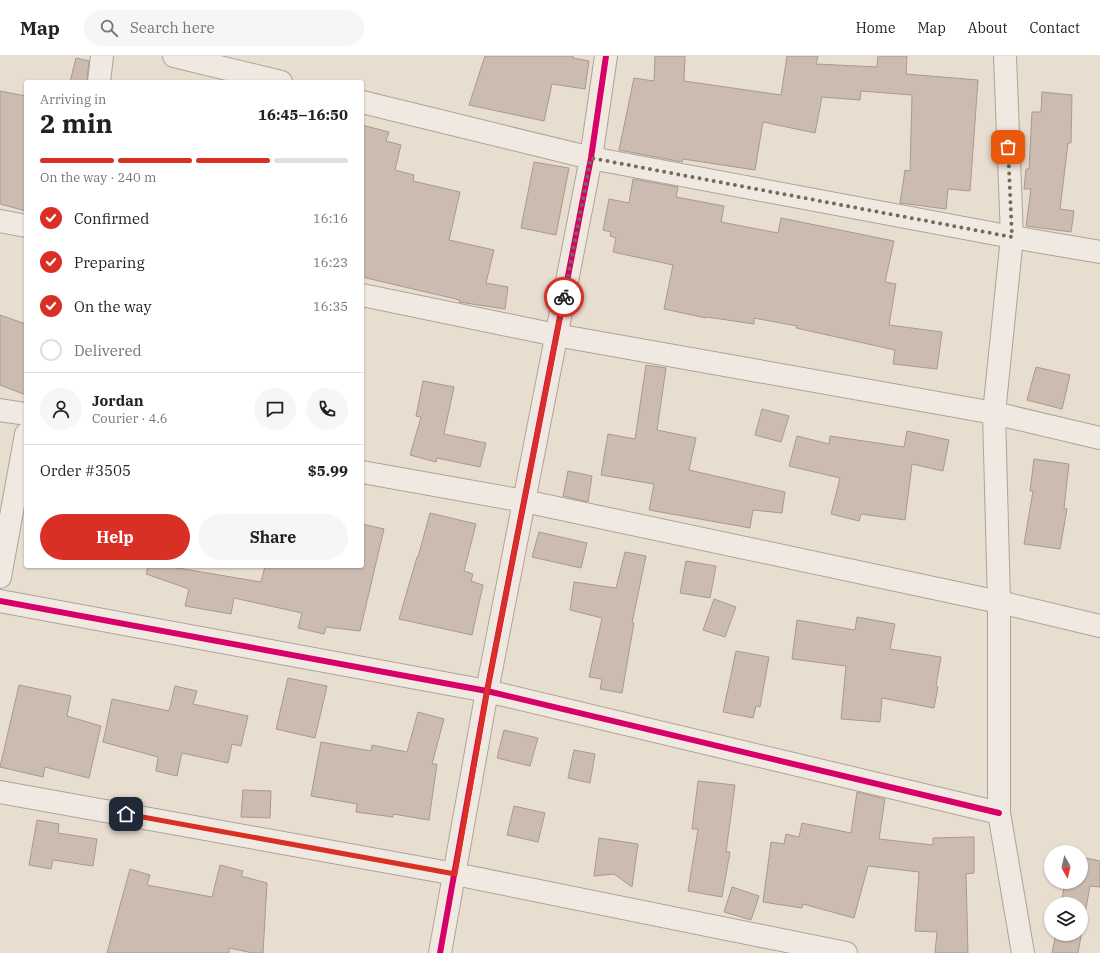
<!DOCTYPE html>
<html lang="en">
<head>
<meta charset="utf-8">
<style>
	body { margin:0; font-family:"IBM Plex Serif",serif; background:#f6f6f6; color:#222; height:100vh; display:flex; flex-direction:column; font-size:15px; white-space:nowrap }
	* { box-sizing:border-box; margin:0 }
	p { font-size:13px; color:#767676 }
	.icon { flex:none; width:22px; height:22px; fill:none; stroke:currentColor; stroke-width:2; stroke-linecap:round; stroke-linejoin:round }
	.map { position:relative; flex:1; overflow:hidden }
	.drawer { position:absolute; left:24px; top:24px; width:340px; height:488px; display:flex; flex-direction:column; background:#fff; border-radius:4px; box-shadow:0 1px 3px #0004 }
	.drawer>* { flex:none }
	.needle { width:26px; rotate:172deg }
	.buttons { position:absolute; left:1044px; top:789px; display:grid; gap:8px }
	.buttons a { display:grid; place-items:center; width:44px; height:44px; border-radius:50%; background:#fff; box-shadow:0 1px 3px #0004; font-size:20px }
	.pin { position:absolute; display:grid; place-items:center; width:34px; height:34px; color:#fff; margin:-17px; border-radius:8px; box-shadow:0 2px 6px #0006 }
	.courier { position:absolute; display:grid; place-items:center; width:40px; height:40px; margin:-20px; border:3px solid #d93025; border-radius:50%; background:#fff; color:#222; box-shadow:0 1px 5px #0007 }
	.headline em { font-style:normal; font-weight:800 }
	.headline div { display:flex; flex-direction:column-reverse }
	.headline { display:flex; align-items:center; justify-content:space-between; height:68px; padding:0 16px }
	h1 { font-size:26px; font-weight:800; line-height:30px }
	.bar { display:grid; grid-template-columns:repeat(4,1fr); gap:6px 4px; align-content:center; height:48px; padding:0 16px }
	.bar i { height:5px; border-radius:3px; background:#e0e0e0 }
	.bar .current { background:#d93025 }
	.bar p { grid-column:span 4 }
	.line { display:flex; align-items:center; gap:10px; padding:0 16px; border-top:1px solid #e0e0e0 }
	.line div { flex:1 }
	.round { display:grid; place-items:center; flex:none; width:42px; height:42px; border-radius:21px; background:#f6f6f6 }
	ol { padding:0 16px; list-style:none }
	li { display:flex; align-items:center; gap:12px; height:44px }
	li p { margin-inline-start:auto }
	li .icon { padding:4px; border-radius:50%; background:#d93025; color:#fff; stroke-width:4 }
	li:last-child { color:#767676 }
	li i { width:22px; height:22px; border:2px solid #e0e0e0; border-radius:50% }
	.action { display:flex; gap:8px; margin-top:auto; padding:8px 16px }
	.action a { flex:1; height:46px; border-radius:24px; background:#d93025; color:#fff; font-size:16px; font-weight:800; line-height:46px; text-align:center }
	.action a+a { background:#f6f6f6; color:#222 }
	header { display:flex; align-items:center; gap:24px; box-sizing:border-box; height:56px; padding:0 20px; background:#fff; border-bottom:1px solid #e0e0e0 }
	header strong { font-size:19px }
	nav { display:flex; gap:22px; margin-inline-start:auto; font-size:14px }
	.search { width:280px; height:36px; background:#f6f6f6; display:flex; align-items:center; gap:10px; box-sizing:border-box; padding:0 14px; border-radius:22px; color:#767676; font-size:15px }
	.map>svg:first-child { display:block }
	.building { fill:#ccbbb0; stroke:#a9998e }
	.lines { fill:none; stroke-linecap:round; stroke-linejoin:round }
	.minor-casing { stroke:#aea398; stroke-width:24 }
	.minor { stroke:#f0e9e1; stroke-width:22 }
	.cycleway-casing { stroke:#f9ead5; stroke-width:8 }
	.cycleway { stroke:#d6006c; stroke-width:6 }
	.done { stroke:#7a685c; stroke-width:4; stroke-dasharray:0 7.2 }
	.route { stroke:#d93025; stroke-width:5 }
</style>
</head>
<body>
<header>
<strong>Map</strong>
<div class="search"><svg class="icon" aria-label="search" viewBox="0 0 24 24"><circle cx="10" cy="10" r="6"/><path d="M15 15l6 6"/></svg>Search here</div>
<nav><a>Home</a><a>Map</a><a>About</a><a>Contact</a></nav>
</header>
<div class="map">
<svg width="1100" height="897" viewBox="0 0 1100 897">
	<rect width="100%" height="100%" fill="#e8ded0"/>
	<!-- building -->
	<path class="building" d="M 485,0 L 573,0 L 573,2 L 589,5 L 585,33 L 552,28 L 544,65 L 469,49 Z
		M 655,0 L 685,0 L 684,25 L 781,39 L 787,0 L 818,0 L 816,8 L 877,11 L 878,0 L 907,0 L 906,18 L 978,24 L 970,135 L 948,133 L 946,153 L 900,147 L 905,114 L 910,115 L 912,39 L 861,35 L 860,44 L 822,41 L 815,77 L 763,66 L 755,114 L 683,103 L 682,106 L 619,94 L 634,22 L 654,25 Z
		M 76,2 L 89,5 L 87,26 L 70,26 Z
		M 0,35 L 26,40 L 26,155 L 0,148 Z
		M 1042,36 L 1072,39 L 1071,87 L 1068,87 L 1060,153 L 1074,155 L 1071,176 L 1026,170 L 1031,133 L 1024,133 L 1026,113 L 1029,113 L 1032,56 L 1041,56 Z
		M 362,69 L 389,76 L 386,85 L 401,89 L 395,114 L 414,119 L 413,125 L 460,136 L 449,184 L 494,194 L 486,227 L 508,231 L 505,253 L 459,246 L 460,244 L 362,221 Z
		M 534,106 L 569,112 L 556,179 L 521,172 Z
		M 633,123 L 678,131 L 676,141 L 724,150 L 721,166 L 778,177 L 781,162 L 894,185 L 885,226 L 896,228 L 889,269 L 942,276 L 937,313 L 893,308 L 895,294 L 796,272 L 797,270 L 754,262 L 754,268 L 707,261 L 706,262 L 664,253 L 673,209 L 613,196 L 616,182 L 610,180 L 611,176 L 603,174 L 609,143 L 629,147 Z
		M 0,259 L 26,268 L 26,339 L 0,329 Z
		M 646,309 L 666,312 L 657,374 L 696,382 L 689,414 L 785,436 L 782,457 L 753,454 L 750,472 L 649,454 L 654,428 L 601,419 L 608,378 L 635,383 Z
		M 1036,311 L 1070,319 L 1062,353 L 1027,344 Z
		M 423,325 L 454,331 L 444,378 L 486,387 L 480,411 L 437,402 L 436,406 L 410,399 L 421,361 L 416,360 Z
		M 762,353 L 789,360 L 781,386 L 755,379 Z
		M 907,375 L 949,384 L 943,415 L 912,408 L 905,464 L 861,458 L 859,465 L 831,458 L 840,422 L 789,410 L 797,380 L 829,388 L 830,380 L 904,391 Z
		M 1034,403 L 1069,408 L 1064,452 L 1067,453 L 1060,493 L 1024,488 L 1033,435 L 1030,435 Z
		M 568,415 L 592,420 L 588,446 L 563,440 Z
		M 430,457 L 476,468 L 464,515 L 473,518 L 471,525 L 483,529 L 472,579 L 399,563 L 417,501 L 418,501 Z
		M 362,468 L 384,473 L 360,575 L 326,571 L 324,578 L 298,572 L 302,557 L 234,542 L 231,558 L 185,550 L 189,533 L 146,518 L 148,510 L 166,510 L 261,526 L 265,510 L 362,510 Z
		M 539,476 L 587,487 L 581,512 L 532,501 Z
		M 625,496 L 646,500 L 632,567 L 634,567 L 622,637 L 600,633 L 602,623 L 589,621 L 602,562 L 570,554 L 574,526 L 616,532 Z
		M 686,505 L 716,510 L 710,542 L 680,537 Z
		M 714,543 L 736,551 L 725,581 L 703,574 Z
		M 857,561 L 895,568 L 890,593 L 941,601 L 936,630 L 938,631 L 934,652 L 882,642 L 880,666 L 841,663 L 846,610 L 792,603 L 797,564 L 855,574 Z
		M 736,595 L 769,601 L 760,651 L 756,650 L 753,662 L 723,656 Z
		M 288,622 L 327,630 L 315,682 L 276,673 Z
		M 19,629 L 71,640 L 67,660 L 101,670 L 89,722 L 45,711 L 43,721 L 0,711 Z
		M 175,630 L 197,635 L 193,648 L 248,660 L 241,690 L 232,688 L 228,707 L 182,697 L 177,720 L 156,715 L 158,701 L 103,686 L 112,643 L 169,655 Z
		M 418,656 L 444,663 L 432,708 L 437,708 L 429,764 L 393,758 L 393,761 L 356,756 L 357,748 L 311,740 L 321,686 L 371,695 L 372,689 L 407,696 Z
		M 504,674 L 538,682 L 530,710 L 497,702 Z
		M 574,694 L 595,698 L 590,727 L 568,722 Z
		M 698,725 L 735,729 L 726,796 L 730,796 L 722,841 L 688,835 L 698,773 L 692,773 Z
		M 243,734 L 271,735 L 270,762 L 241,761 Z
		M 857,736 L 885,743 L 879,783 L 933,789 L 933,782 L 974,781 L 974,817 L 966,818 L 968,897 L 935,897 L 937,876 L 915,875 L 919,816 L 868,810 L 854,862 L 803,848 L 802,852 L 763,846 L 771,786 L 784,788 L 786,778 L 799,781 L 802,767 L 851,777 Z
		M 514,750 L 545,757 L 538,786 L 507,779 Z
		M 37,764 L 59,768 L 58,777 L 97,783 L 93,810 L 53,804 L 51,813 L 29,809 Z
		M 599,782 L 638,788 L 632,831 L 614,818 L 594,820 Z
		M 1081,801 L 1100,805 L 1100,831 L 1090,830 L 1078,897 L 1052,897 L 1056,878 L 1081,878 L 1081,848 L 1061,848 L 1065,826 L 1081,826 Z
		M 220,809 L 243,815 L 241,820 L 267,827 L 263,897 L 253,897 L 229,892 L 229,897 L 107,897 L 130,813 L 150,819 L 147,829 L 212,841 Z
		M 732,831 L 759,840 L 751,864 L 724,856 Z"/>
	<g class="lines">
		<!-- minor casing -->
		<g class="minor-casing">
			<path id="minor" d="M 174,0 L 281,26
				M 1005,0 L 1012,181 L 994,357 L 999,546 L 999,757 L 1023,897
				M 99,26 L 102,0
				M 362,46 L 591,102 L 1012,181 L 1100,196
				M 0,165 L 26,170
				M 362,239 L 556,279 L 994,357 L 1100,382
				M 0,354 L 26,358
				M 362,416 L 524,445 L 999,546 L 1100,570
				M 0,521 L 26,378
				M 0,545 L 487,635 L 999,757
				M 0,736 L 455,818 L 846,897
				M 440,897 L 487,635 L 591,102 L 606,0"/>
		</g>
		<!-- minor -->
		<use href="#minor" class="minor"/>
		<!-- cycleway casing -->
		<g class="cycleway-casing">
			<path id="cycleway" d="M 0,545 L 487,635 L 999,757
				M 440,897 L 487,635 L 591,102 L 606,0"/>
		</g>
		<!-- cycleway -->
		<use href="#cycleway" class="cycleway"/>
	</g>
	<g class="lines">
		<!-- done -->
		<path class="done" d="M 564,241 L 591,102 L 1012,181 L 1008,91"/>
		<!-- route -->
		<path class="route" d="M 126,758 L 455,818 L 487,635 L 564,241"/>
	</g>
</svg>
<div class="buttons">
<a><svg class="needle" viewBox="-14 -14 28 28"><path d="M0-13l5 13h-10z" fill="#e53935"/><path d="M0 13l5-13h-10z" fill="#767676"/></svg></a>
<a><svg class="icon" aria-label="layers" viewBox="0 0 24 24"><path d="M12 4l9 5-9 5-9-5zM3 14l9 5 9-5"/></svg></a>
</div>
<div class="pin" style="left:1008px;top:91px;background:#ea580c"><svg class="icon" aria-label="bag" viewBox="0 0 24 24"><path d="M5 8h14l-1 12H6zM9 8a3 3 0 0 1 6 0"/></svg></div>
<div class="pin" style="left:126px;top:758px;background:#1f2937"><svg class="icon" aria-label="home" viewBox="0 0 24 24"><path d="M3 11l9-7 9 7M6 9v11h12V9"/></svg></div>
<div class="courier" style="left:564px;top:241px"><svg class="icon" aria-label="bike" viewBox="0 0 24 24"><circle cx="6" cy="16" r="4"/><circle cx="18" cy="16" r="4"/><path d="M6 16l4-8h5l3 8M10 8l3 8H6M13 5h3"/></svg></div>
<section class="drawer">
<div class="headline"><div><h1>2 min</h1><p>Arriving in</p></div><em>16:45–16:50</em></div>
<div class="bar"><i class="current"></i><i class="current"></i><i class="current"></i><i></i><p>On the way · 240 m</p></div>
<ol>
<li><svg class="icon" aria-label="check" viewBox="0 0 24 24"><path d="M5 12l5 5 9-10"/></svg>Confirmed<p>16:16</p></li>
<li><svg class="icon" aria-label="check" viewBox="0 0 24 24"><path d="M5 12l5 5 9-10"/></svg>Preparing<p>16:23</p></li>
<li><svg class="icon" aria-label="check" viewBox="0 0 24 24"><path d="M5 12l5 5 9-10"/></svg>On the way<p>16:35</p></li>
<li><i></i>Delivered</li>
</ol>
<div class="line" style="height:72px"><a class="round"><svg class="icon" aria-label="person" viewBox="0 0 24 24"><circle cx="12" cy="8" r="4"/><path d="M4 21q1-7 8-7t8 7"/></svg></a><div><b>Jordan</b><p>Courier · 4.6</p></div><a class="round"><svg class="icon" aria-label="chat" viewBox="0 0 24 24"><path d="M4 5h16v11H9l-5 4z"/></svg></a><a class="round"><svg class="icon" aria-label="phone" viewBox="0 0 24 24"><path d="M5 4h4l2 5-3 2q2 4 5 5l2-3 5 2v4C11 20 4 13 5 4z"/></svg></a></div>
<div class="line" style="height:52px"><div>Order #3505</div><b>$5.99</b></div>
<div class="action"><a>Help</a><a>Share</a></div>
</section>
</div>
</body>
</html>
